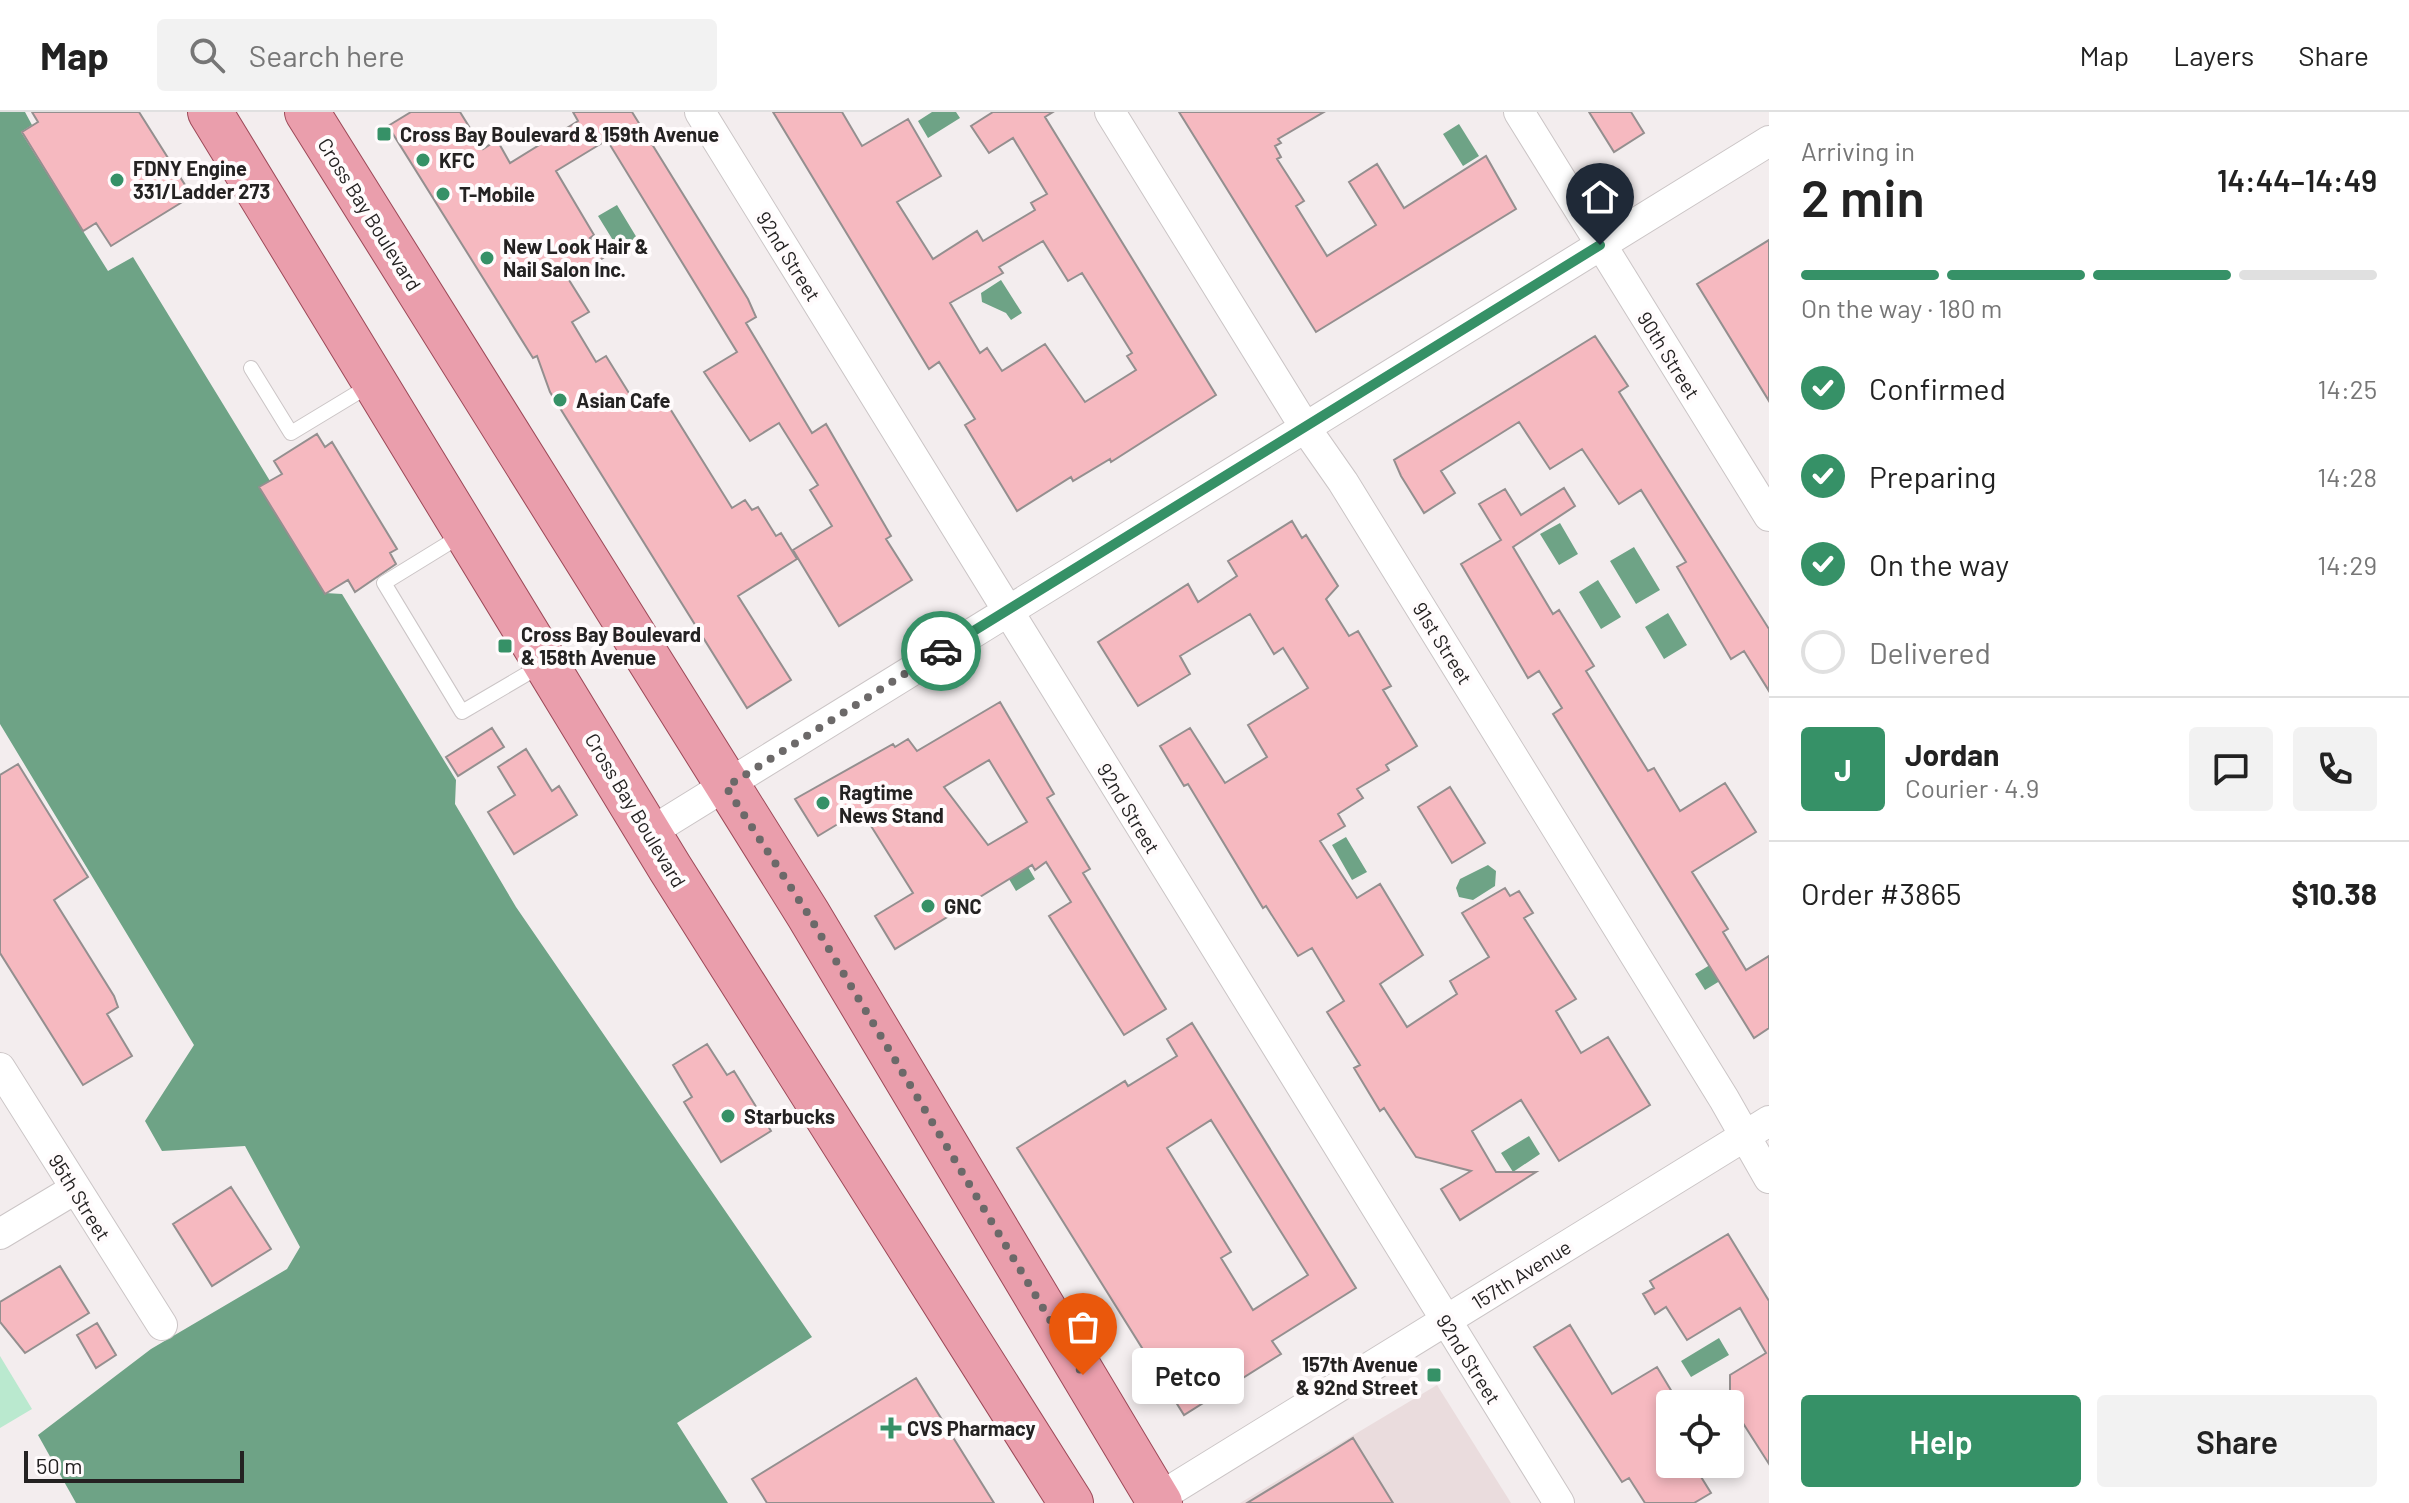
<!DOCTYPE html>
<html lang="en">
<head>
<meta charset="utf-8">
<style>
	body { margin:0; font-family:Barlow,sans-serif; background:#f2f2f2; color:#222; height:100vh; display:flex; flex-direction:column; font-size:30px; white-space:nowrap }
	* { box-sizing:border-box; margin:0 }
	p { font-size:26px; color:#767676 }
	.icon { flex:none; width:44px; height:44px; fill:none; stroke:currentColor; stroke-width:2; stroke-linecap:round; stroke-linejoin:round }
	.map { position:relative; flex:1; overflow:hidden }
	.details { display:flex; flex-direction:column; background:#fff; width:640px }
	.details>* { flex:none }
	.controls { position:absolute; left:1656px; top:1278px; display:grid; gap:16px }
	.controls a { display:grid; place-items:center; width:88px; height:88px; border-radius:8px; background:#fff; box-shadow:0 4px 12px #0003; font-size:40px }
	.scale { position:absolute; left:24px; bottom:20px; width:220px; box-sizing:border-box; padding-left:8px; border:4px solid #242222; border-top:0; font-size:22px; line-height:28px; white-space:nowrap; color:#242222; -webkit-text-stroke:6px #fffbfc; paint-order:stroke }
	.pin { position:absolute; display:grid; place-items:center; width:68px; height:68px; color:#fff; margin:-82px -34px; border-radius:50% 50% 50% 0; rotate:-45deg; box-shadow:0 0 8px #0007 }
	.pin .icon { rotate:45deg }
	.courier { position:absolute; display:grid; place-items:center; width:80px; height:80px; margin:-40px; border:6px solid #369167; border-radius:50%; background:#fff; color:#222; box-shadow:0 2px 10px #0007 }
	.bubble { position:absolute; height:56px; border-radius:8px; background:#fff; box-shadow:0 4px 12px #0003; font-size:26px; font-weight:600; line-height:56px; text-align:center }
	.headline em { font-style:normal; font-weight:600 }
	.headline div { display:flex; flex-direction:column-reverse }
	.headline { display:flex; align-items:center; justify-content:space-between; height:136px; padding:0 32px }
	h1 { font-size:52px; font-weight:600; line-height:60px }
	.bar { display:grid; grid-template-columns:repeat(4,1fr); gap:12px 8px; align-content:center; height:96px; padding:0 32px }
	.bar i { height:10px; border-radius:6px; background:#e0e0e0 }
	.bar .selected { background:#369167 }
	.bar p { grid-column:span 4 }
	.line { display:flex; align-items:center; gap:20px; padding:0 32px; border-top:2px solid #e0e0e0 }
	.line div { flex:1 }
	.round { display:grid; place-items:center; flex:none; width:84px; height:84px; border-radius:8px; background:#f2f2f2 }
	ol { padding:0 32px; list-style:none }
	li { display:flex; align-items:center; gap:24px; height:88px }
	li p { margin-inline-start:auto }
	li .icon { padding:8px; border-radius:50%; background:#369167; color:#fff; stroke-width:4 }
	li:last-child { color:#767676 }
	li i { width:44px; height:44px; border:4px solid #e0e0e0; border-radius:50% }
	.action { display:flex; gap:16px; margin-top:auto; padding:16px 32px }
	.action a { flex:1; height:92px; border-radius:8px; background:#369167; color:#fff; font-size:32px; font-weight:600; line-height:92px; text-align:center }
	.action a+a { background:#f2f2f2; color:#222 }
	header { display:flex; align-items:center; gap:48px; box-sizing:border-box; height:112px; padding:0 40px; background:#fff; border-bottom:2px solid #e0e0e0 }
	header strong { font-size:38px }
	nav { display:flex; gap:44px; margin-inline-start:auto; font-size:28px }
	.search { width:560px; height:72px; background:#f2f2f2; display:flex; align-items:center; gap:20px; box-sizing:border-box; padding:0 28px; border-radius:8px; color:#767676; font-size:30px }
	main { display:flex; flex:1; min-height:0 }
	.map>svg:first-child { display:block }
	.built { fill:#eadcdd }
	.green { fill:#bae9cf }
	.water { fill:#6ea386 }
	.building { fill:#f6b9c0; stroke:#948f8f; stroke-width:2; fill-rule:evenodd }
	.lines { fill:none; stroke-linecap:round; stroke-linejoin:round }
	.lane-casing { stroke:#cbc5c6; stroke-width:16 }
	.street-casing { stroke:#cbc5c6; stroke-width:32 }
	.primary-casing { stroke:#9c4958; stroke-width:46 }
	.lane { stroke:#fff; stroke-width:14 }
	.street { stroke:#fff; stroke-width:30 }
	.primary { stroke:#ea9eac; stroke-width:44 }
	.done { stroke:#6c6969; stroke-width:8; stroke-dasharray:0 14.4 }
	.route { stroke:#369167; stroke-width:10 }
	.poi-dot { fill:#369167; stroke:#fffbfc; stroke-width:3 }
	.labels { text-anchor:middle; dominant-baseline:central; stroke-width:8; stroke-linejoin:round; paint-order:stroke }
	.poi-label { font-size:20px; font-weight:bold; fill:#242222; stroke:#fffbfc; text-anchor:start }
	.street-label { font-size:20px; fill:#242222; stroke:#fffbfc }
</style>
</head>
<body>
<header>
<strong>Map</strong>
<div class="search"><svg class="icon" aria-label="search" viewBox="0 0 24 24"><circle cx="10" cy="10" r="6"/><path d="M15 15l6 6"/></svg>Search here</div>
<nav><a>Map</a><a>Layers</a><a>Share</a></nav>
</header>
<main>
<div class="map">
<svg width="1769" height="1391" viewBox="0 0 1769 1391">
	<rect width="100%" height="100%" fill="#f3edee"/>
	<!-- built -->
	<path class="built" d="M 1437,1273 L 1511,1391 L 1240,1391 Z"/>
	<!-- green -->
	<path class="green" d="M 0,1244 L 32,1297 L 0,1316 Z"/>
	<!-- water -->
	<path class="water" d="M 0,0 L 25,0 L 32,13 L 21,20 L 108,159 L 133,145 L 270,369 L 325,481 L 342,482 L 456,668 L 455,692 L 516,795 L 812,1225 L 677,1311 L 728,1391 L 76,1391 L 38,1323 L 151,1237 L 287,1157 L 300,1135 L 245,1034 L 162,1039 L 145,1009 L 194,933 L 0,612 Z
		M 932,0 L 956,0 L 960,6 L 928,26 L 918,9 Z
		M 1459,12 L 1479,44 L 1463,54 L 1443,22 Z
		M 617,93 L 637,126 L 619,138 L 598,104 Z
		M 1001,168 L 1022,201 L 1011,208 L 1006,201 L 982,190 L 981,181 Z
		M 1560,411 L 1578,442 L 1559,453 L 1540,422 Z
		M 1634,435 L 1660,478 L 1636,492 L 1610,449 Z
		M 1598,468 L 1621,505 L 1601,517 L 1579,480 Z
		M 1668,501 L 1687,533 L 1664,547 L 1645,515 Z
		M 1346,725 L 1367,760 L 1352,768 L 1332,733 Z
		M 1012,728 L 1035,767 L 1016,779 L 993,740 Z
		M 1488,753 L 1496,759 L 1495,774 L 1473,788 L 1459,785 L 1456,776 L 1460,767 Z
		M 1728,842 L 1738,858 L 1705,878 L 1695,862 Z
		M 1529,1024 L 1540,1042 L 1513,1060 L 1501,1041 Z
		M 1719,1226 L 1729,1243 L 1691,1265 L 1681,1249 Z"/>
	<!-- building -->
	<path class="building" d="M 32,0 L 139,0 L 192,84 L 111,134 L 96,111 L 83,119 L 22,20 L 38,10 Z
		M 411,0 L 460,0 L 483,37 L 497,28 L 510,51 L 578,9 L 573,0 L 632,0 L 748,187 L 756,205 L 746,211 L 812,321 L 826,312 L 891,424 L 886,427 L 912,468 L 839,514 L 793,438 L 832,414 L 810,378 L 818,373 L 779,311 L 750,329 L 704,260 L 737,240 L 607,28 L 556,59 L 594,123 L 590,126 L 603,146 L 569,168 L 589,200 L 572,210 L 596,250 L 606,244 L 637,294 L 659,279 L 732,396 L 745,388 L 752,398 L 758,395 L 776,424 L 781,421 L 797,447 L 738,484 L 791,568 L 747,596 L 550,280 L 537,244 L 533,246 L 388,14 Z
		M 773,0 L 842,0 L 862,34 L 908,7 L 941,64 L 897,90 L 933,147 L 977,119 L 983,129 L 1035,98 L 1031,91 L 1047,82 L 1013,26 L 989,41 L 971,14 L 993,0 L 1053,0 L 1045,5 L 1216,283 L 1111,350 L 1110,347 L 1073,369 L 1071,365 L 1017,399 L 965,313 L 975,307 L 939,250 L 929,257 ZM 1043,129 L 1068,169 L 1082,161 L 1132,241 L 1127,244 L 1136,258 L 1085,290 L 1045,232 L 1002,259 L 987,236 L 980,241 L 950,191 L 1003,161 L 999,155 Z
		M 1179,0 L 1324,0 L 1278,27 L 1281,31 L 1275,34 L 1281,45 L 1277,47 L 1304,89 L 1296,94 L 1327,144 L 1376,113 L 1349,70 L 1377,52 L 1404,96 L 1486,44 L 1516,97 L 1316,220 Z
		M 1589,0 L 1631,0 L 1644,21 L 1614,40 Z
		M 1769,128 L 1769,289 L 1697,172 Z
		M 1595,224 L 1628,274 L 1619,280 L 1769,517 L 1769,579 L 1744,539 L 1731,547 L 1677,455 L 1686,450 L 1641,378 L 1619,392 L 1582,337 L 1550,357 L 1519,310 L 1441,359 L 1455,381 L 1424,401 L 1401,364 L 1394,348 Z
		M 317,322 L 325,335 L 332,330 L 397,437 L 390,441 L 396,452 L 355,480 L 348,468 L 325,482 L 259,375 L 282,362 L 274,349 Z
		M 1564,376 L 1575,394 L 1513,435 L 1553,502 L 1559,498 L 1594,554 L 1586,559 L 1648,659 L 1654,656 L 1680,699 L 1725,671 L 1756,720 L 1692,760 L 1728,817 L 1723,820 L 1746,858 L 1769,844 L 1769,916 L 1754,926 L 1553,602 L 1562,596 L 1539,559 L 1528,566 L 1461,452 L 1501,428 L 1479,392 L 1505,377 L 1521,403 Z
		M 1292,409 L 1302,426 L 1306,423 L 1338,474 L 1326,487 L 1349,524 L 1358,519 L 1391,574 L 1383,578 L 1417,634 L 1386,653 L 1389,658 L 1357,677 L 1363,686 L 1338,702 L 1345,714 L 1320,729 L 1357,786 L 1380,772 L 1423,843 L 1380,872 L 1407,915 L 1457,882 L 1450,869 L 1489,845 L 1462,801 L 1505,776 L 1510,784 L 1519,779 L 1533,801 L 1524,806 L 1576,887 L 1556,899 L 1581,941 L 1608,925 L 1650,993 L 1559,1049 L 1521,988 L 1472,1019 L 1496,1060 L 1536,1060 L 1460,1108 L 1441,1077 L 1471,1059 L 1416,1045 L 1384,996 L 1380,999 L 1354,956 L 1360,953 L 1327,900 L 1344,889 L 1312,836 L 1298,844 L 1266,794 L 1263,796 L 1188,672 L 1184,674 L 1160,634 L 1190,616 L 1225,671 L 1267,645 L 1248,613 L 1308,576 L 1283,536 L 1274,542 L 1250,502 L 1180,544 L 1190,562 L 1138,594 L 1098,530 L 1188,472 L 1198,490 L 1237,464 L 1228,449 Z
		M 1000,590 L 1054,682 L 1047,686 L 1090,757 L 1083,761 L 1166,897 L 1124,923 L 1049,804 L 1071,790 L 1046,750 L 1035,758 L 1032,753 L 895,837 L 875,804 L 913,781 L 861,698 L 818,724 L 795,687 L 893,632 L 895,635 L 908,627 L 917,639 ZM 989,648 L 1027,710 L 988,733 L 944,675 Z
		M 492,616 L 504,635 L 458,664 L 446,645 Z
		M 526,637 L 552,679 L 559,674 L 577,703 L 514,742 L 488,700 L 515,683 L 498,655 Z
		M 18,652 L 88,765 L 54,788 L 114,884 L 118,895 L 107,902 L 132,944 L 83,973 L 0,841 L 0,663 Z
		M 1450,675 L 1485,731 L 1452,751 L 1418,695 Z
		M 1192,911 L 1356,1176 L 1272,1229 L 1281,1242 L 1184,1303 L 1017,1036 L 1125,969 L 1128,974 L 1177,944 L 1167,927 ZM 1211,1008 L 1308,1163 L 1253,1198 L 1221,1146 L 1231,1140 L 1167,1036 Z
		M 707,932 L 727,963 L 734,959 L 771,1019 L 721,1050 L 684,990 L 692,985 L 673,953 Z
		M 231,1075 L 271,1137 L 212,1174 L 173,1112 Z
		M 1728,1122 L 1769,1189 L 1769,1352 L 1739,1305 L 1730,1311 L 1730,1263 L 1766,1241 L 1740,1196 L 1687,1228 L 1666,1195 L 1655,1202 L 1643,1182 L 1654,1176 L 1650,1169 Z
		M 60,1154 L 89,1201 L 25,1241 L 0,1210 L 0,1190 Z
		M 97,1211 L 116,1243 L 96,1256 L 77,1223 Z
		M 1570,1213 L 1612,1282 L 1657,1255 L 1672,1280 L 1658,1288 L 1670,1306 L 1670,1352 L 1693,1352 L 1711,1381 L 1694,1391 L 1645,1391 L 1629,1366 L 1622,1370 L 1534,1235 Z
		M 916,1266 L 994,1391 L 767,1391 L 752,1367 Z
		M 1353,1326 L 1393,1391 L 1247,1391 L 1329,1341 Z"/>
	<g class="lines">
		<!-- lane casing -->
		<g class="lane-casing">
			<path id="lane" d="M 251,256 L 291,321 L 372,272
				M 462,423 L 384,471 L 462,600 L 542,553"/>
		</g>
		<!-- street casing -->
		<g class="street-casing">
			<path id="street" d="M 700,0 L 1559,1391
				M 1110,0 L 1306,317 L 1343,370 L 1724,987 L 1769,1066
				M 1519,0 L 1769,404
				M 649,721 L 1769,29
				M 0,956 L 162,1213
				M 0,1122 L 75,1077
				M 1150,1391 L 1769,1009"/>
		</g>
		<!-- primary casing -->
		<g class="primary-casing">
			<path id="primary" d="M 210,0 L 670,756 L 1071,1391
				M 307,0 L 808,802 L 1160,1391"/>
		</g>
		<!-- lane -->
		<use href="#lane" class="lane"/>
		<!-- street -->
		<use href="#street" class="street"/>
		<!-- primary -->
		<use href="#primary" class="primary"/>
	</g>
	<g class="lines">
		<!-- done -->
		<path class="done" d="M 941,539 L 726,675 L 808,802 L 1083,1263"/>
		<!-- route -->
		<path class="route" d="M 941,539 L 1600,133"/>
	</g>
	<!-- markers -->
	<g class="poi-dot">
		<rect x="376" y="14" width="16" height="16" rx="4"/>
		<circle cx="423" cy="48" r="8"/>
		<circle cx="117" cy="68" r="8"/>
		<circle cx="443" cy="82" r="8"/>
		<circle cx="487" cy="146" r="8"/>
		<circle cx="560" cy="288" r="8"/>
		<rect x="497" y="526" width="16" height="16" rx="4"/>
		<circle cx="823" cy="691" r="8"/>
		<circle cx="928" cy="794" r="8"/>
		<circle cx="728" cy="1004" r="8"/>
		<rect x="1426" y="1255" width="16" height="16" rx="4"/>
		<path d="M887 1304h8v8h8v8h-8v8h-8v-8h-8v-8h8z"/>
	</g>
	<g class="labels">
		<!-- poi labels -->
		<g class="poi-label">
			<text x="400" y="22">Cross Bay Boulevard &amp; 159th Avenue</text>
			<text x="439" y="48">KFC</text>
			<text x="133" y="56">FDNY Engine<tspan x="133" dy="23">331/Ladder 273</tspan></text>
			<text x="459" y="82">T-Mobile</text>
			<text x="503" y="134">New Look Hair &amp;<tspan x="503" dy="23">Nail Salon Inc.</tspan></text>
			<text x="576" y="288">Asian Cafe</text>
			<text x="521" y="522">Cross Bay Boulevard<tspan x="521" dy="23">&amp; 158th Avenue</tspan></text>
			<text x="839" y="680">Ragtime<tspan x="839" dy="23">News Stand</tspan></text>
			<text x="944" y="794">GNC</text>
			<text x="744" y="1004">Starbucks</text>
			<text x="1418" y="1252" text-anchor="end">157th Avenue<tspan x="1418" dy="23">&amp; 92nd Street</tspan></text>
			<text x="907" y="1316">CVS Pharmacy</text>
		</g>
		<!-- street labels -->
		<g class="street-label">
			<text transform="translate(370 102) rotate(58)">Cross Bay Boulevard</text>
			<text transform="translate(789 144) rotate(58)">92nd Street</text>
			<text transform="translate(1669 243) rotate(58)">90th Street</text>
			<text transform="translate(1443 531) rotate(58)">91st Street</text>
			<text transform="translate(1129 696) rotate(59)">92nd Street</text>
			<text transform="translate(636 698) rotate(59)">Cross Bay Boulevard</text>
			<text transform="translate(80 1085) rotate(58)">95th Street</text>
			<text transform="translate(1521 1162) rotate(-32)">157th Avenue</text>
			<text transform="translate(1469 1247) rotate(58)">92nd Street</text>
		</g>
	</g>
</svg>
<div class="controls">
<a><svg class="icon" aria-label="locate" viewBox="0 0 24 24"><circle cx="12" cy="12" r="6"/><path d="M12 2v4M12 18v4M2 12h4M18 12h4"/></svg></a>
</div>
<div class="scale">50 m</div>
<div class="pin" style="left:1083px;top:1263px;background:#ea580c"><svg class="icon" aria-label="bag" viewBox="0 0 24 24"><path d="M5 8h14l-1 12H6zM9 8a3 3 0 0 1 6 0"/></svg></div>
<div class="pin" style="left:1600px;top:133px;background:#1f2937"><svg class="icon" aria-label="home" viewBox="0 0 24 24"><path d="M3 11l9-7 9 7M6 9v11h12V9"/></svg></div>
<div class="courier" style="left:941px;top:539px"><svg class="icon" aria-label="car" viewBox="0 0 24 24"><path d="M5 17H2v-5l4-1 3-4h7l3 4 3 1v5h-3M9 17h6M6 11h13"/><circle cx="7" cy="17" r="2"/><circle cx="17" cy="17" r="2"/></svg></div>
<div class="bubble" style="left:1132px;top:1236px;width:112px">Petco</div>
</div>
<section class="details">
<div class="headline"><div><h1>2 min</h1><p>Arriving in</p></div><em>14:44–14:49</em></div>
<div class="bar"><i class="selected"></i><i class="selected"></i><i class="selected"></i><i></i><p>On the way · 180 m</p></div>
<ol>
<li><svg class="icon" aria-label="check" viewBox="0 0 24 24"><path d="M5 12l5 5 9-10"/></svg>Confirmed<p>14:25</p></li>
<li><svg class="icon" aria-label="check" viewBox="0 0 24 24"><path d="M5 12l5 5 9-10"/></svg>Preparing<p>14:28</p></li>
<li><svg class="icon" aria-label="check" viewBox="0 0 24 24"><path d="M5 12l5 5 9-10"/></svg>On the way<p>14:29</p></li>
<li><i></i>Delivered</li>
</ol>
<div class="line" style="height:144px"><b class="round" style="background:#369167;color:#fff">J</b><div><b>Jordan</b><p>Courier · 4.9</p></div><a class="round"><svg class="icon" aria-label="chat" viewBox="0 0 24 24"><path d="M4 5h16v11H9l-5 4z"/></svg></a><a class="round"><svg class="icon" aria-label="phone" viewBox="0 0 24 24"><path d="M5 4h4l2 5-3 2q2 4 5 5l2-3 5 2v4C11 20 4 13 5 4z"/></svg></a></div>
<div class="line" style="height:104px"><div>Order #3865</div><b>$10.38</b></div>
<div class="action"><a>Help</a><a>Share</a></div>
</section>
</main>
</body>
</html>
